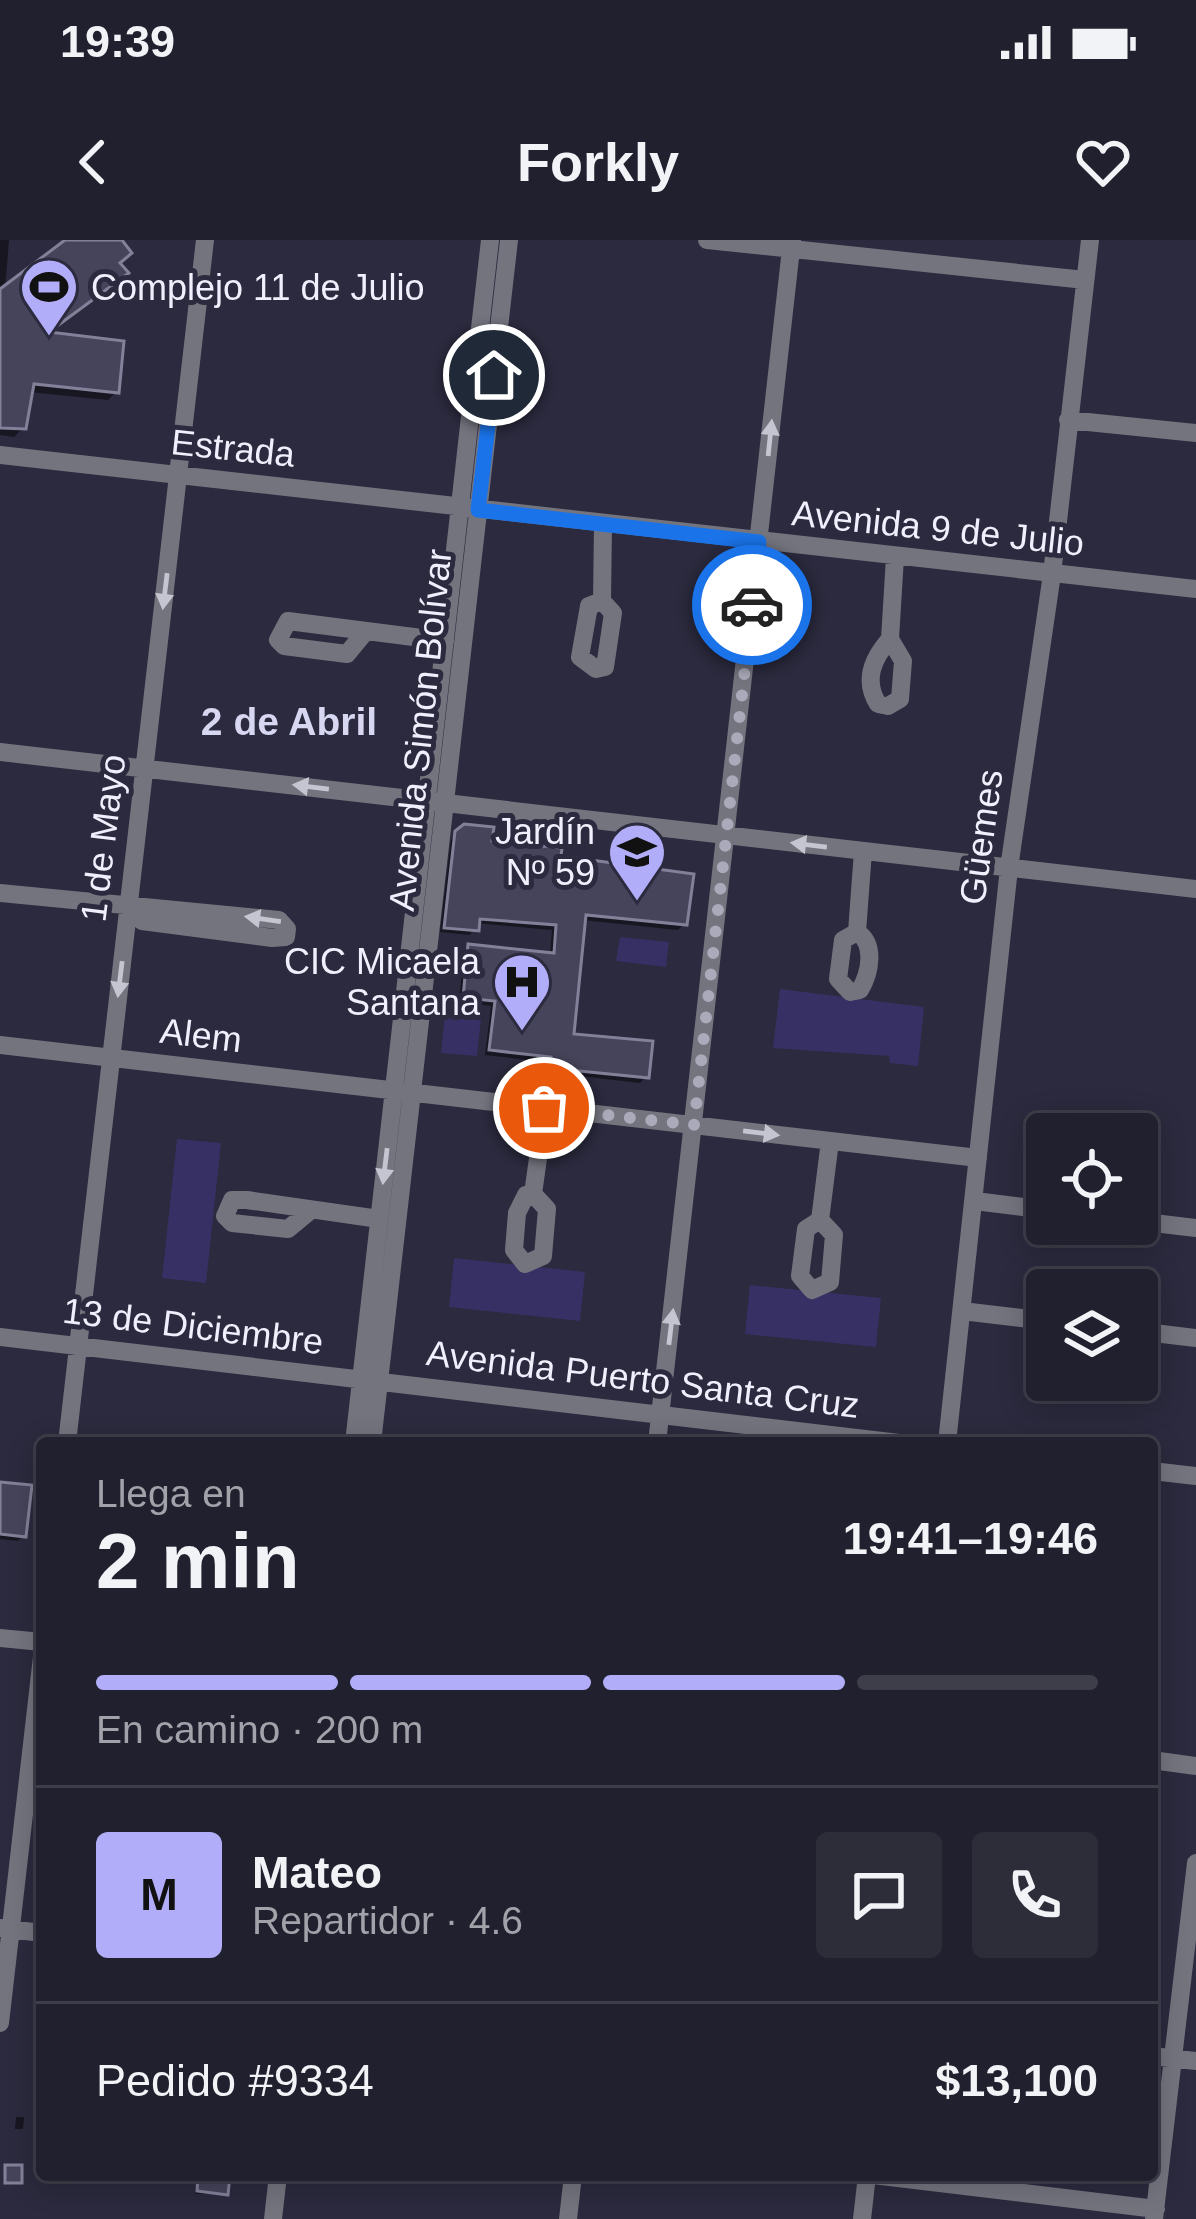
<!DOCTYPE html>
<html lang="es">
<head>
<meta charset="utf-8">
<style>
	body { margin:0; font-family:Helvetica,sans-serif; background:#2d2d3a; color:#f1f3f6; height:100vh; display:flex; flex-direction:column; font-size:45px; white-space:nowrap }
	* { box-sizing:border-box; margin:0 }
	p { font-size:39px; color:#a2a3aa }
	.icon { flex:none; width:66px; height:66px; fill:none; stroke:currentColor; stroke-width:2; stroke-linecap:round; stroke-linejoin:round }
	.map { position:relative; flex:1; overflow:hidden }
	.drawer { position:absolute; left:36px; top:1197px; width:1122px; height:744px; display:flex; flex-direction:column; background:#20202e; border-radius:12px; box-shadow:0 6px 30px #0003,0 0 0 3px #3d3e4a }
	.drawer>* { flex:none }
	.buttons { position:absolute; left:1026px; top:873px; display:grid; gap:24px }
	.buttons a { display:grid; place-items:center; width:132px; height:132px; border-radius:12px; background:#20202e; box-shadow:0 6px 30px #0003,0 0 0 3px #3d3e4a; font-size:60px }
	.pin { position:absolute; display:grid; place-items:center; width:102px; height:102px; color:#fff; margin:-51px; border:6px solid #fff; border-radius:50%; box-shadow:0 3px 12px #0007 }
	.courier { position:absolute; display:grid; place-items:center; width:120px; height:120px; margin:-60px; border:9px solid #1a73e8; border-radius:50%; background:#fff; color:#222; box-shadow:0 3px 15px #0007 }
	.overview em { font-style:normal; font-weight:700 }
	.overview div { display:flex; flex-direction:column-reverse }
	.overview { display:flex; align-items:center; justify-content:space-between; height:204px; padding:0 60px }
	h1 { font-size:78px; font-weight:700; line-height:90px }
	.bar { display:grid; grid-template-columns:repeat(4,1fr); gap:18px 12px; align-content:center; height:144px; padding:0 60px }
	.bar i { height:15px; border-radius:9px; background:#3d3e4a }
	.bar .on { background:#b2adf9 }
	.bar p { grid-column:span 4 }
	.line { display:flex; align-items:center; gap:30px; padding:0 60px; border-top:3px solid #3d3e4a }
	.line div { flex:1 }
	.round { display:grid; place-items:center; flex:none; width:126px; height:126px; border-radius:12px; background:#2d2d3a }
	.status { display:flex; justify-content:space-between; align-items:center; height:84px; padding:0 60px; background:#20202e; direction:ltr }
	.status svg { height:33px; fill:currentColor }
	header { display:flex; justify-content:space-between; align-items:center; height:156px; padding:0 60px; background:#20202e; font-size:54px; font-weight:700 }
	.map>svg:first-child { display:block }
	.green { fill:#373065 }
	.shadow { fill:#0007 }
	.building { fill:#45445a; stroke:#828199; stroke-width:3 }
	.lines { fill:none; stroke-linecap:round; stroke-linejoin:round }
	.minor { stroke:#74747f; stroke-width:18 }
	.oneway { fill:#c5c4d1 }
	.done { stroke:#abaaba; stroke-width:12; stroke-dasharray:0 21.6 }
	.route { stroke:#1a73e8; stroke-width:15 }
	.labels { text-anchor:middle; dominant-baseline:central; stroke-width:10; stroke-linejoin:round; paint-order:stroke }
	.poi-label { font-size:36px; fill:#f0effd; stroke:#2b2a3e; text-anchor:end }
	.street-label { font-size:36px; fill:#f0effd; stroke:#2b2a3e }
	.neighbourhood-label { font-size:39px; font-weight:bold; fill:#d8d7f1; stroke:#2b2a3e }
</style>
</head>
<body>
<div class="status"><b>19:39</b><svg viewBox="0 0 49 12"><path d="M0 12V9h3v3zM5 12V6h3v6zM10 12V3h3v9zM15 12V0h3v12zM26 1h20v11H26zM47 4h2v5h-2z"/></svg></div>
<header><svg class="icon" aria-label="back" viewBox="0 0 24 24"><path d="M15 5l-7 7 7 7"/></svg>Forkly<svg class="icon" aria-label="heart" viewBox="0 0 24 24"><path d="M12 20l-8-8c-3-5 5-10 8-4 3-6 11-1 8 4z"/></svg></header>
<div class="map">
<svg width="1196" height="1979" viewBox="0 0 1196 1979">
	<rect width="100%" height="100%" fill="#2b2a3e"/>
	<!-- green -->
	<path class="green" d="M 620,697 L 669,702 L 666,727 L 616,721 Z
		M 780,749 L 924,767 L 918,826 L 890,823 L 889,816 L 773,808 Z
		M 446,766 L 482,769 L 477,816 L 441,813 Z
		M 177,899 L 221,903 L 206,1043 L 162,1038 Z
		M 454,1018 L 585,1032 L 580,1081 L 449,1067 Z
		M 750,1045 L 881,1058 L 876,1107 L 745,1094 Z"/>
	<!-- shadow -->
	<path class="shadow" d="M 0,0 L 9,0 L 5,50 L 70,0 L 118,0 L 116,24 L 44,94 L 116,152 L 108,160 L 30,152 L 23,188 L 14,197 L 0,195 Z
		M 465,587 L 489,603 L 558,619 L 684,684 L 678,690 L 583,680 L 570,797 L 646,837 L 640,843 L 545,832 L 546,822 L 485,815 L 491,766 L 459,762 L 464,713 L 469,707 L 550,715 L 552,690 L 476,683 L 470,695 L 440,692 L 451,600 Z
		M 0,1245 L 23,1296 L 18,1301 L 0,1299 Z
		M 16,1877 L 24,1877 L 23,1889 L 15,1889 Z
		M 40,1911 L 42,1929 L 36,1929 L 37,1915 Z
		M 197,1935 L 227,1935 L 225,1953 L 195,1954 Z"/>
	<!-- building -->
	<path class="building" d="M 65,0 L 122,0 L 132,13 L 120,23 L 129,33 L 49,92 L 124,101 L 119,153 L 34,144 L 26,189 L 0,188 L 0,49 Z
		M 464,584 L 494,587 L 492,601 L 562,608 L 561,616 L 694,634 L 687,685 L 586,675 L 574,794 L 653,801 L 649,838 L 549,828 L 551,817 L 489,810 L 495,761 L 463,758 L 468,704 L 554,713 L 556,685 L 480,679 L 479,691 L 444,688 L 455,591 Z
		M 0,1242 L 32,1245 L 26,1297 L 0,1294 Z
		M 5,1925 L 22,1925 L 22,1943 L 5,1943 Z
		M 198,1935 L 230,1935 L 228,1955 L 197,1951 Z"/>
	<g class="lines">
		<!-- minor -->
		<path class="minor" d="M 707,0 L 1085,40
			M 1068,180 L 1196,193
			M 0,215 L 1196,349
			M 602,361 L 613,373 L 605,427 L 596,429 L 580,417 L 589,366 L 602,361 L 603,284
			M 366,391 L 347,414 L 284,406 L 278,400 L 288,381 L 445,401
			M 890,399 L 903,421 L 900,459 L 888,466 L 878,464 C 863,440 873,418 890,399 L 895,317
			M 0,512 L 1196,649
			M 0,653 L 279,680 L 287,689 L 286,697 L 272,698 L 142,681 L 128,669
			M 857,692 C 876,704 870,733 860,750 L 850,752 L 838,739 L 843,700 L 857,692 L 863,611
			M 0,805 L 978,918
			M 533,954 L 547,969 L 543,1016 L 525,1024 L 514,1010 L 517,973 L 526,955 L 533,954 L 545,868
			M 975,961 L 1047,970
			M 311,970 L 288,989 L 232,983 L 225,976 L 232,960 L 247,960 L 379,979
			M 820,980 L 834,995 L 830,1042 L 812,1050 L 800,1036 L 806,989 L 820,980 L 830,901
			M 1137,981 L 1196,988
			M 962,1071 L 1047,1081
			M 1137,1091 L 1196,1098
			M 0,1097 L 899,1203
			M 67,1203 L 205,0
			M 354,1203 L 490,0
			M 372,1203 L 509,0
			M 657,1203 L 792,0
			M 947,1203 L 1009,628 L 1052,334 L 1090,0
			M 1152,1231 L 1196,1236
			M 0,1398 L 42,1402
			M 1152,1520 L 1196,1526
			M 0,1688 L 42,1693
			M 0,1783 L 42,1417
			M 1152,1816 L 1196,1821
			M 873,1935 L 1156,1969
			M 273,1979 L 278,1935
			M 568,1979 L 573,1935
			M 862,1979 L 867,1935
			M 1154,1979 L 1196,1623"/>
	</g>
	<!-- one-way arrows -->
	<defs><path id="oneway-solid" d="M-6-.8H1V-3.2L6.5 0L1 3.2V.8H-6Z" transform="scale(3)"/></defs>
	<g class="oneway">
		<use href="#oneway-solid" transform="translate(770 198) rotate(-84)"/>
		<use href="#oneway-solid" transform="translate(165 351) rotate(97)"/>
		<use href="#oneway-solid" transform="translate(311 547) rotate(-173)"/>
		<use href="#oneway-solid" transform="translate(809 605) rotate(-173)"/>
		<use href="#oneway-solid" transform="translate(263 679) rotate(-172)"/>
		<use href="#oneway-solid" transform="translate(120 739) rotate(97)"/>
		<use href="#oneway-solid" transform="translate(761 893) rotate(7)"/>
		<use href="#oneway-solid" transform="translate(385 926) rotate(97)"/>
		<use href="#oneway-solid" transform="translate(671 1087) rotate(-83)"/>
	</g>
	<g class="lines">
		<!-- done -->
		<path class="done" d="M 544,868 L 694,885 L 752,365"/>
		<!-- route -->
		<path class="route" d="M 494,135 L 478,270 L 759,302 L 752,365"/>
	</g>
	<!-- icons -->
	<defs>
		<g id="stadium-pin" transform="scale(3)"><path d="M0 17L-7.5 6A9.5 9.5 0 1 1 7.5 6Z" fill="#b2adf9" stroke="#2b2a3e"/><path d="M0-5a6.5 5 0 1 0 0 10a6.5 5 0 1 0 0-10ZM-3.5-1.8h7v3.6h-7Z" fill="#111"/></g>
		<g id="school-pin" transform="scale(3)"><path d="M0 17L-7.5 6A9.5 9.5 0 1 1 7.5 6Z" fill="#b2adf9" stroke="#2b2a3e"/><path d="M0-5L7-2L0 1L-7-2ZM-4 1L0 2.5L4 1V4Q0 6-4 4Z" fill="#111"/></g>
		<g id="hospital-pin" transform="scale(3)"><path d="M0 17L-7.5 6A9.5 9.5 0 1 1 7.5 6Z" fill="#b2adf9" stroke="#2b2a3e"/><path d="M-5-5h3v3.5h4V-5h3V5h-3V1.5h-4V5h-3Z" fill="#111"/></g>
	</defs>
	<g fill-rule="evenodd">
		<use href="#stadium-pin" x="49" y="47"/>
		<use href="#school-pin" x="637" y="612"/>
		<use href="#hospital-pin" x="522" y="742"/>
	</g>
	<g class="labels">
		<!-- poi labels -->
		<g class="poi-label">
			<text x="91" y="47" text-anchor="start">Complejo 11 de Julio</text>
			<text x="595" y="591">Jardín<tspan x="595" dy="41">Nº 59</tspan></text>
			<text x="480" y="721">CIC Micaela<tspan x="480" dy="41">Santana</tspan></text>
		</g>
		<!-- street labels -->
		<g class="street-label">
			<text transform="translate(233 208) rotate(6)">Estrada</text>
			<text transform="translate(938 288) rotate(6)">Avenida 9 de Julio</text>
			<text transform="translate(420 490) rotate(-84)">Avenida Simón Bolívar</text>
			<text transform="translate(981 597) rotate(-82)">Güemes</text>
			<text transform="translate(103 598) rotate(-83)">1 de Mayo</text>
			<text transform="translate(201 795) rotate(7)">Alem</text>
			<text transform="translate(193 1086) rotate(7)">13 de Diciembre</text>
			<text transform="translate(643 1139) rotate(7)">Avenida Puerto Santa Cruz</text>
		</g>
		<!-- neighbourhood labels -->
		<g class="neighbourhood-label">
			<text x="289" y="481">2 de Abril</text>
		</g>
	</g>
</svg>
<div class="buttons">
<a><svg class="icon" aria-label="locate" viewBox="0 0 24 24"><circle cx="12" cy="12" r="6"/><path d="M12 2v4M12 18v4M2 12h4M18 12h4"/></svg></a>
<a><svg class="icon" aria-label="layers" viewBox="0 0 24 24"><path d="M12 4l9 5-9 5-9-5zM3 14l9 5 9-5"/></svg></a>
</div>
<div class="pin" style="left:544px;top:868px;background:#ea580c"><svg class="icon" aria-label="bag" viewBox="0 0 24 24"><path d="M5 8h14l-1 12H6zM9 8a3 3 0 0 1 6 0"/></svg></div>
<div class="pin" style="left:494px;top:135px;background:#1f2937"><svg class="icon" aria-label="home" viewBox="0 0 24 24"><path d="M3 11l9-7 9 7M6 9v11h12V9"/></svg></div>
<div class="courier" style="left:752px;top:365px"><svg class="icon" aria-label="car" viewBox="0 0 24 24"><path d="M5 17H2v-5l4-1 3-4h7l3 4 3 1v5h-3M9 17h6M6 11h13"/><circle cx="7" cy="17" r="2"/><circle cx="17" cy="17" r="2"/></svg></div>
<section class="drawer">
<div class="overview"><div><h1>2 min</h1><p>Llega en</p></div><em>19:41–19:46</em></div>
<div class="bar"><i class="on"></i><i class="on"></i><i class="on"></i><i></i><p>En camino · 200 m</p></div>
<div class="line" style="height:216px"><b class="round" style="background:#b2adf9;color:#111">M</b><div><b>Mateo</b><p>Repartidor · 4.6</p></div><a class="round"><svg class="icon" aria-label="chat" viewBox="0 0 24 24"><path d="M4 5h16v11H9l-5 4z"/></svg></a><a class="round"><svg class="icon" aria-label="phone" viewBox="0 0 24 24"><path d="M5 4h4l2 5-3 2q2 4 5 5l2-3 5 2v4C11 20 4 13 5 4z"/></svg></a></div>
<div class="line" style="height:156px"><div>Pedido #9334</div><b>$13,100</b></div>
</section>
</div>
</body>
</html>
